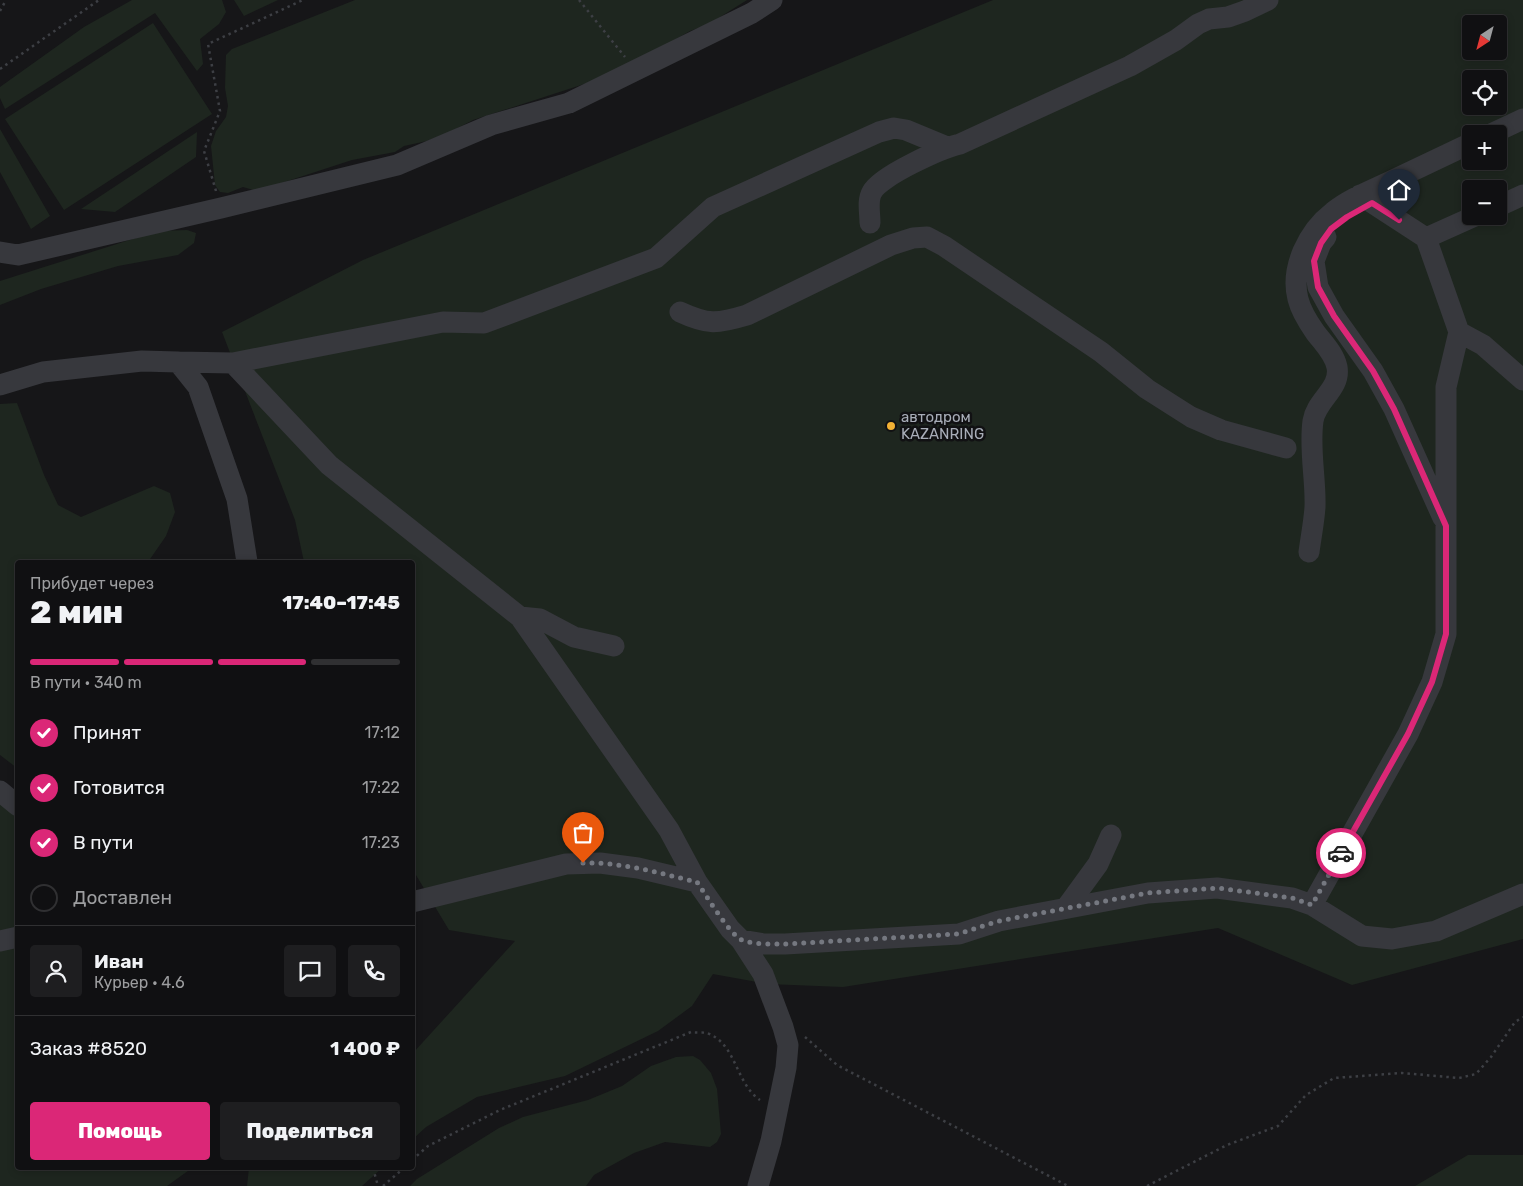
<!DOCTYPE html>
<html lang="ru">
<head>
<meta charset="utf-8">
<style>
	body { margin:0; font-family:Rubik,sans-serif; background:#1e1e20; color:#f1f3f6; height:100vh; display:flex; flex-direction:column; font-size:19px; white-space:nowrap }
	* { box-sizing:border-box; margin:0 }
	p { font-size:16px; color:#9c9d9f }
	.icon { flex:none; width:28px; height:28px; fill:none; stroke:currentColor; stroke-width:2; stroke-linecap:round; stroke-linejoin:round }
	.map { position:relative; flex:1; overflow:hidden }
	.side { position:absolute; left:15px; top:560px; width:400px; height:610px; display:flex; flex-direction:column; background:#101012; border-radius:5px; box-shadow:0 2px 8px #0003,0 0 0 1px #303032 }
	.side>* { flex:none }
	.needle { width:32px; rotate:216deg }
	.fabs { position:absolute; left:1462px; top:15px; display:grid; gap:10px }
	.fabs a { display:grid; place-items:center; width:45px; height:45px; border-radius:5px; background:#101012; box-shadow:0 2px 8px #0003,0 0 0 1px #303032; font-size:25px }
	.pin { position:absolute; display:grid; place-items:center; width:42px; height:42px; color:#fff; margin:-51px -21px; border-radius:50% 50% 50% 0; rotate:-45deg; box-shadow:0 0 5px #0007 }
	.pin .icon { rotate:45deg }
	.courier { position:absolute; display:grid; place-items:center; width:50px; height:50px; margin:-25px; border:4px solid #db2777; border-radius:50%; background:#fff; color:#222; box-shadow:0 1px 6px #0007 }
	.head em { font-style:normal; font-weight:800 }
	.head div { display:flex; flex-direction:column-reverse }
	.head { display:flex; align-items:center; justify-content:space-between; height:85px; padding:0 15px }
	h1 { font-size:32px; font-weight:800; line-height:38px }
	.bar { display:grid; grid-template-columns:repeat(4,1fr); gap:8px 5px; align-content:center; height:60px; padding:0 15px }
	.bar i { height:6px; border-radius:4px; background:#303032 }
	.bar .current { background:#db2777 }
	.bar p { grid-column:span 4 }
	.line { display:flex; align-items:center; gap:12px; padding:0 15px; border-top:1px solid #303032 }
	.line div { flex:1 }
	.round { display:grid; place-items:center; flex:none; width:52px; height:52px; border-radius:5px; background:#1e1e20 }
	ol { padding:0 15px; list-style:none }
	li { display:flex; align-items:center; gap:15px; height:55px }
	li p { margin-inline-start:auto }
	li .icon { padding:5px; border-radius:50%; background:#db2777; color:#fff; stroke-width:4 }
	li:last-child { color:#9c9d9f }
	li i { width:28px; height:28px; border:2px solid #303032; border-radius:50% }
	.button { display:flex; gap:10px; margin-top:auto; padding:10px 15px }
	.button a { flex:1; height:58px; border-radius:5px; background:#db2777; color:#fff; font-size:20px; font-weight:800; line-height:58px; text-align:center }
	.button a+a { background:#1e1e20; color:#f1f3f6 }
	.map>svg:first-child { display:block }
	.green { fill:#1e261f; fill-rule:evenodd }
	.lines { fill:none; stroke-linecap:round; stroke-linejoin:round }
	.path { stroke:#3d3f44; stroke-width:2.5; stroke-dasharray:2.5 4; stroke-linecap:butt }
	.minor { stroke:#37383d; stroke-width:21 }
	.done { stroke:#757880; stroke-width:5; stroke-dasharray:0 9 }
	.route { stroke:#db2777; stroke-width:6 }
	.poi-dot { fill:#f2b134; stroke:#111113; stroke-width:2 }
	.labels { text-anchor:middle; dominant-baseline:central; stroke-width:5; stroke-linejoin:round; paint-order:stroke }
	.poi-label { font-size:15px; fill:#a8adb8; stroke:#111113; text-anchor:start }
</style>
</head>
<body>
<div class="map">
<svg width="1523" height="1186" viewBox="0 0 1523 1186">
	<rect width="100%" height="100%" fill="#161618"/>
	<!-- green -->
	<path class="green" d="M 132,0 L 222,0 L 226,12 L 219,24 L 200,39 L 203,64 L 197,71 L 155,13 L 5,109 L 0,98 L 0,87 L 84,27 Z
		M 234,0 L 278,0 L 244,16 Z
		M 355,0 L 747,0 L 709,24 L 690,31 L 615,74 L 473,120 L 448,133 L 427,141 L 404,146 L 395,152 L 352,160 L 257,191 L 243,187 L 228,193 L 220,192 L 215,185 L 211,146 L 216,131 L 226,117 L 228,106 L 225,88 L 226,55 L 232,49 Z
		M 993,0 L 1523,0 L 1523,939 L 1352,985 L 1218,928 L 843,987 L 768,984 L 713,974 L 692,1006 L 658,1031 L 565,1076 L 477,1097 L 426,1127 L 413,1139 L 413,1053 L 515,941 L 449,930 L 413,870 L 412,562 L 304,562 L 295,520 L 222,332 L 363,260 ZM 1471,24 L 1499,24 L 1499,51 L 1471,51 ZM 1471,79 L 1499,79 L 1499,106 L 1471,106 ZM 1471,134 L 1499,134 L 1499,161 L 1471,161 ZM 1471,189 L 1499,189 L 1499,216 L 1471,216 Z
		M 153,23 L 212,114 L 64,210 L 5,119 Z
		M 0,129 L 50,216 L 31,229 L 0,172 Z
		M 197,132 L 196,157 L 115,212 L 81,209 Z
		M 187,230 L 196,233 L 194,243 L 178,255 L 118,266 L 41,289 L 0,305 L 0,281 L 158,231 Z
		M 17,403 L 44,475 L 58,505 L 81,517 L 154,486 L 170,493 L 175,512 L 166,536 L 148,562 L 18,562 L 17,768 L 0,755 L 0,404 Z
		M 0,803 L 18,815 L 18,1168 L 192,1168 L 167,1186 L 0,1186 Z
		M 693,1056 L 700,1060 L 711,1073 L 717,1089 L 721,1134 L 717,1142 L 710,1147 L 665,1142 L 634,1153 L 594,1175 L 586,1186 L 410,1186 L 417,1179 L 499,1128 L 523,1117 L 588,1100 L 622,1086 L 651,1066 L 676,1057 Z
		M 1468,1155 L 1523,1155 L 1523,1186 L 1415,1186 Z
		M 249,1168 L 382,1168 L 362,1186 L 247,1186 Z"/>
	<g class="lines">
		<!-- path -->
		<path class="path" d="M 579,0 L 625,57
			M 0,11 L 6,0
			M 0,69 L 99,0
			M 216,191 L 204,151 L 220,111 L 208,44 L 303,0
			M 805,1037 L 837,1065 L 1068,1186
			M 412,1160 L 428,1146 L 500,1110 L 691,1032 C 695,1033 702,1032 707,1033 C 737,1044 735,1083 760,1100
			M 373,1168 L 378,1186
			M 383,1186 L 404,1168
			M 1147,1186 L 1227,1145 L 1278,1126 L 1306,1095 L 1334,1078 L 1402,1073 L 1459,1078 L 1476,1074 L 1491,1057 L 1515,1022 L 1523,1017"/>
		<!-- minor -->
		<path class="minor" d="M 1491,134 L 1523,119
			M 1360,195 L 1426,238
			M 1499,206 L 1523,195
			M 870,223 C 870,212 867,201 872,192 C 880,176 942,148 960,144 L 1130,66 L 1176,40 L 1198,24 L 1209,19 L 1228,17 L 1245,11 L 1268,0
			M 1326,237 L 1321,243 L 1314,261 L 1318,287 L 1334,316 L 1373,371 L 1394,409 L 1443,518
			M 0,252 L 18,255 L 221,208 L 397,165 L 491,125 L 569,103 L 752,13 L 772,0
			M 680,312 C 708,325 717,324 747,315 L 891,245 L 913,238 L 927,237 L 944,246 L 1101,352 L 1147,389 L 1191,417 L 1221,430 L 1286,448
			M 1459,332 L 1483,345 L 1523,380
			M 178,362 L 233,363 L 329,465 L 520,617 L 669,830 L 697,882 L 730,929 L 741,940 L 763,974 L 783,1027 L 788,1045 L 786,1068 L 771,1141 L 758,1186
			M 233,363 L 443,322 L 484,323 L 656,258 L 713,207 L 879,132 L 894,128 L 906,130 L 947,147
			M 0,385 L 43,372 L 142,361 L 178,362 L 198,387 L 237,499 L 247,562
			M 1309,552 C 1311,537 1314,522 1315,507 C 1316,479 1309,449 1313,421 C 1316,400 1341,389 1337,367 C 1334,353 1323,343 1315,332 C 1308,322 1301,311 1298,299 C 1290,268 1308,231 1333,212 C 1349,199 1370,191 1389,182 C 1416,169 1444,156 1471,143
			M 520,617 L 540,619 L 574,637 L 614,646
			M 0,791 L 18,806
			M 412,902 L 566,864 L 600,863 L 638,868 L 697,882
			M 1312,905 L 1408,734 L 1432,682 L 1446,634 L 1446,387 L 1459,332 L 1426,238 L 1475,216
			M 1066,908 L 1098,864 L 1111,835
			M 741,940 L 764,944 L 785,944 L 959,934 L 999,921 L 1148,893 L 1217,888 L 1292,898 L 1312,905 L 1362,936 L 1392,939 L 1436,931 L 1523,894
			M 0,941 L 18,937"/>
	</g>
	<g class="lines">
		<!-- done -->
		<path class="done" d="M 583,863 C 621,862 659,873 697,882 C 706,895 730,935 742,940 C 755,945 771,944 785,944 L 958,934 L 999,921 L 1148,893 L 1218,888 L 1292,898 L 1312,905 L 1341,853"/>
		<!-- route -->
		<path class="route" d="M 1341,853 L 1408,734 L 1432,682 L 1446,634 L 1446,526 L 1394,409 L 1373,371 L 1334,316 L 1318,287 L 1314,261 L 1321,243 L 1331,229 L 1347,217 L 1372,203 L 1399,220"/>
	</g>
	<!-- markers -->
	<circle class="poi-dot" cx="891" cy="426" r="5"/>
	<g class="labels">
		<!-- poi labels -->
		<g class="poi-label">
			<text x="901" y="417">автодром<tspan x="901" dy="17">KAZANRING</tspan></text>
		</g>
	</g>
</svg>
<div class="fabs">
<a><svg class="needle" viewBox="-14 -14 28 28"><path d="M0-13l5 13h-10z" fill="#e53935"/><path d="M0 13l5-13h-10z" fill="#9c9d9f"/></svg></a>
<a><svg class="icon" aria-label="locate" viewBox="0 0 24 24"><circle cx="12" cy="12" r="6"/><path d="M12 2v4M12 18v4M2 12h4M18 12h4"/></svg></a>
<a>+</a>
<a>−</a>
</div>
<div class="pin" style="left:583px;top:863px;background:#ea580c"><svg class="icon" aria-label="bag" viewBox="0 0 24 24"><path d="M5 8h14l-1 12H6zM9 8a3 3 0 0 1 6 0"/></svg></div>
<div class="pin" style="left:1399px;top:220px;background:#1f2937"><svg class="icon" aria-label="home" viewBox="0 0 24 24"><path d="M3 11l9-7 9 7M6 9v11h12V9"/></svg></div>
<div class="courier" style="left:1341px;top:853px"><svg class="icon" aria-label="car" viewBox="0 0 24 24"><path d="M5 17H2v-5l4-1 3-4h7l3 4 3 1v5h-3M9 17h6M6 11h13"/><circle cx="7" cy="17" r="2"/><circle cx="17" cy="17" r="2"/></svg></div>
<section class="side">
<div class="head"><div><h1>2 мин</h1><p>Прибудет через</p></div><em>17:40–17:45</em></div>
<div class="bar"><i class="current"></i><i class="current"></i><i class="current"></i><i></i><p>В пути · 340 m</p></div>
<ol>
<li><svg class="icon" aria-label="check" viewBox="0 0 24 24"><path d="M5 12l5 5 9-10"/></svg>Принят<p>17:12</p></li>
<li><svg class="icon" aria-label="check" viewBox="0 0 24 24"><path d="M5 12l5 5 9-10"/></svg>Готовится<p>17:22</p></li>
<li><svg class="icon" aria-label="check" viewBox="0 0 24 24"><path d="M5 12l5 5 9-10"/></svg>В пути<p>17:23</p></li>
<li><i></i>Доставлен</li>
</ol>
<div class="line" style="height:90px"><a class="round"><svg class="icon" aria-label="person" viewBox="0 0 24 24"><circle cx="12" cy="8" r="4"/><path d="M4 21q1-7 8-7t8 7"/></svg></a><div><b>Иван</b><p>Курьер · 4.6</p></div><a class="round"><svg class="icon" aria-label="chat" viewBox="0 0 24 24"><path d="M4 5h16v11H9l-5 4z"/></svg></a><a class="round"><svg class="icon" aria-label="phone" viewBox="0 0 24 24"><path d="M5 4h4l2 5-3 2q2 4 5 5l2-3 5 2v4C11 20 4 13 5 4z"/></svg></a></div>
<div class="line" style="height:65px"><div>Заказ #8520</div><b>1 400 ₽</b></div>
<div class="button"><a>Помощь</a><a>Поделиться</a></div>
</section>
</div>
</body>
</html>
